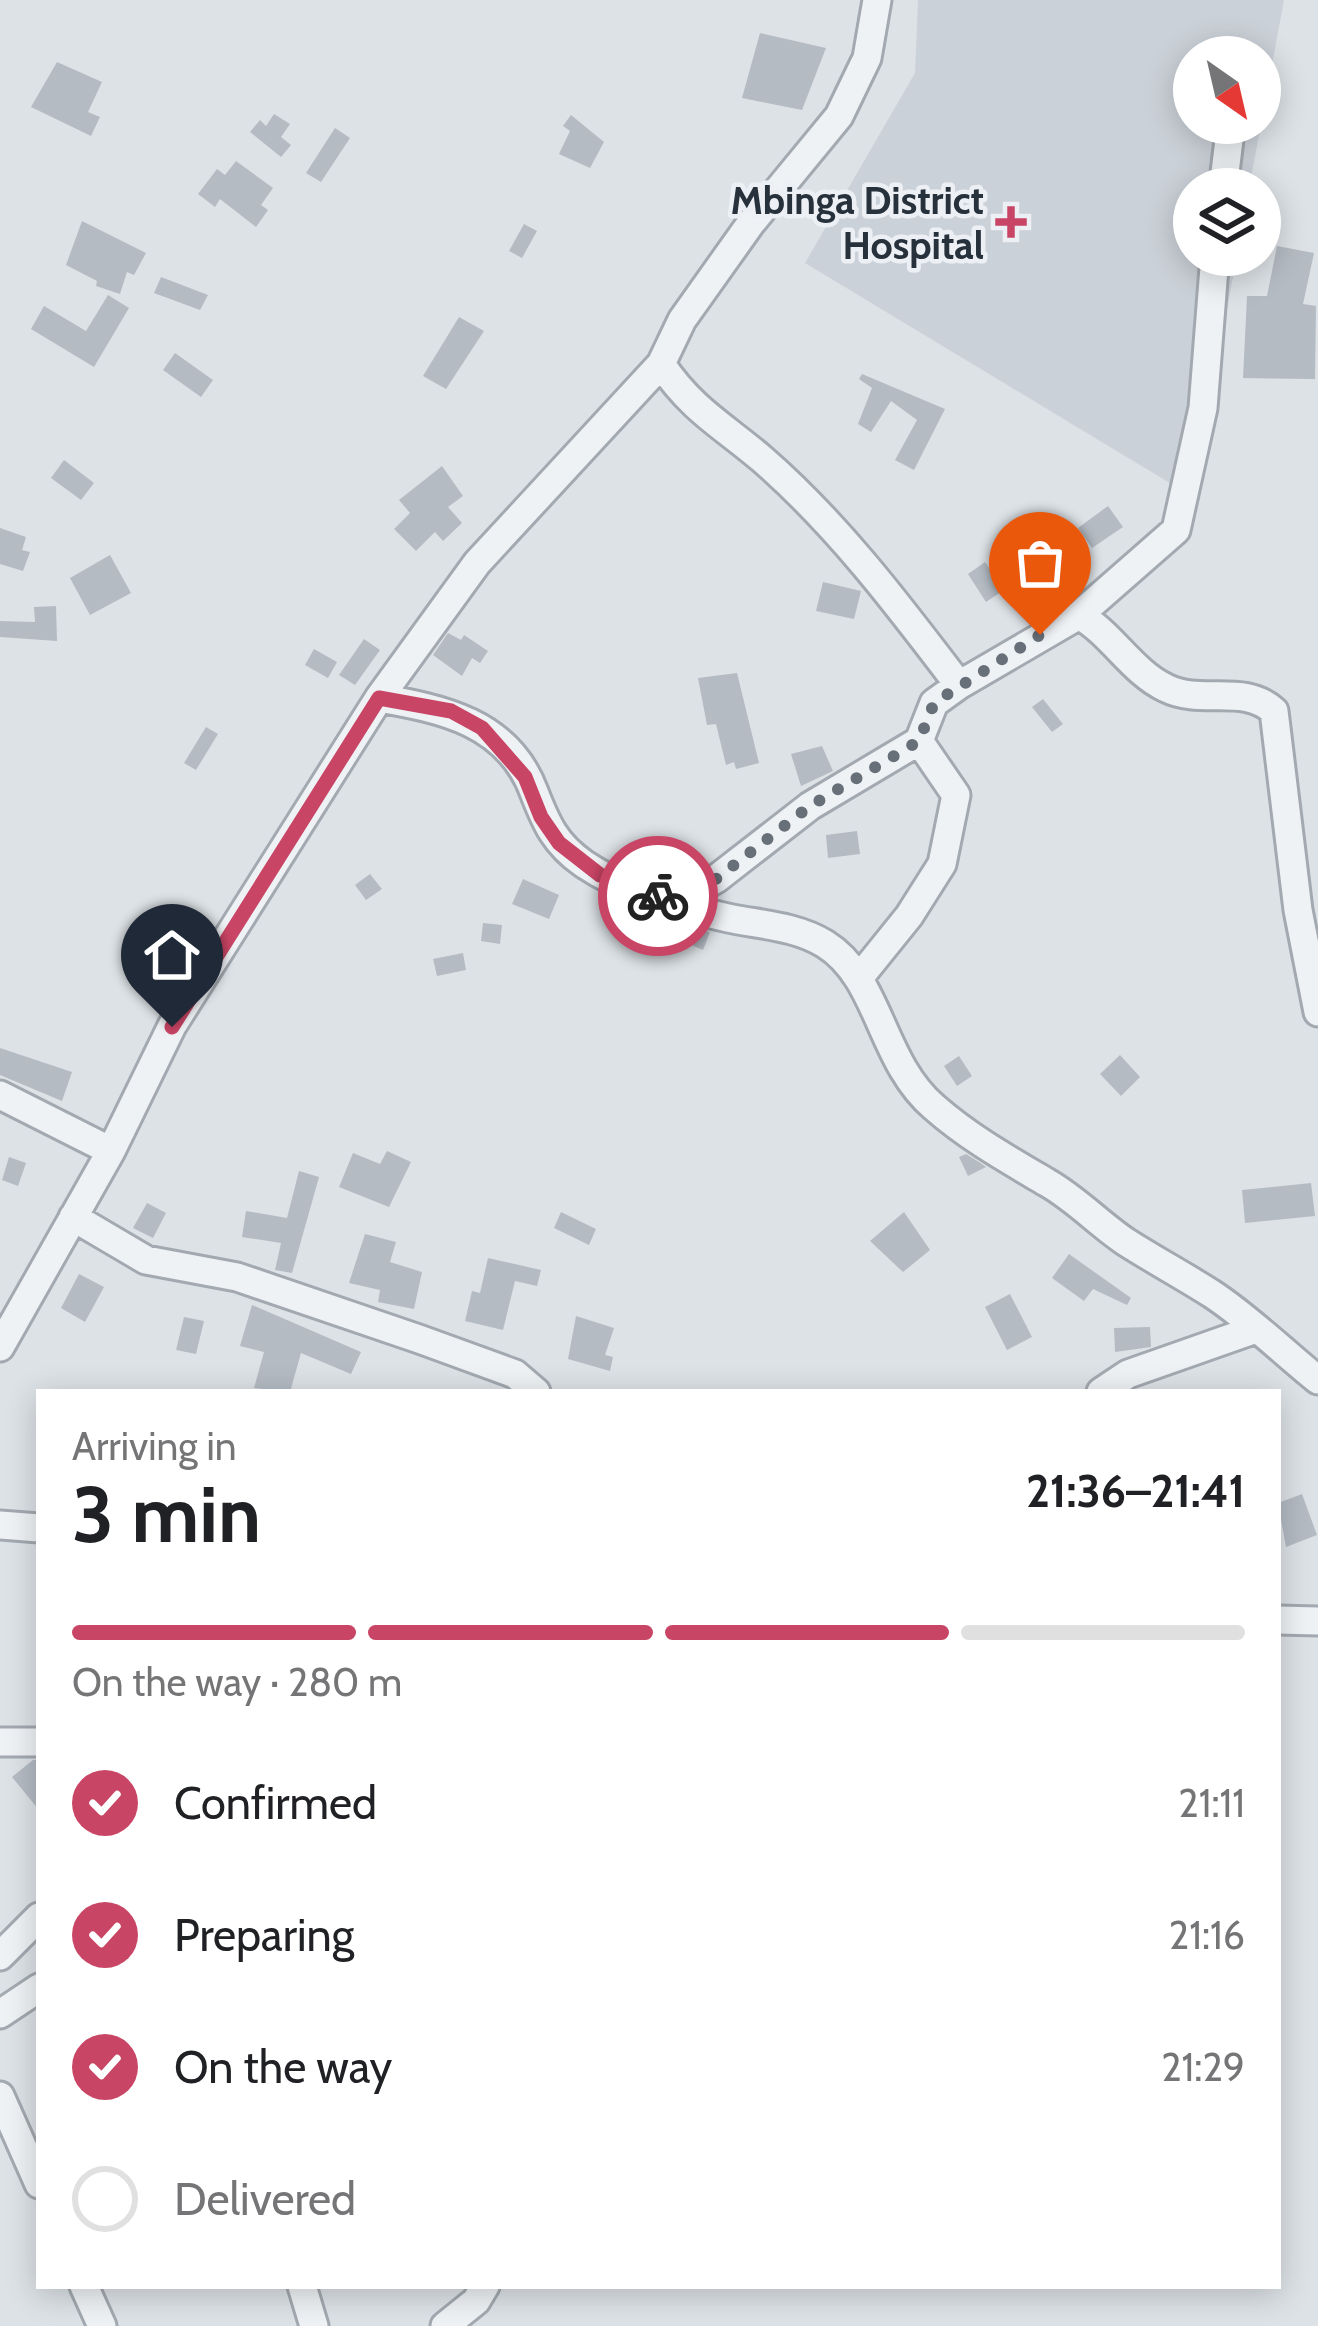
<!DOCTYPE html>
<html lang="en">
<head>
<meta charset="utf-8">
<style>
	body { margin:0; font-family:Cabin,sans-serif; background:#f2f2f2; color:#202124; height:100vh; display:flex; flex-direction:column; font-size:45px; white-space:nowrap }
	* { box-sizing:border-box; margin:0 }
	p { font-size:39px; color:#757577 }
	.icon { flex:none; width:66px; height:66px; fill:none; stroke:currentColor; stroke-width:2; stroke-linecap:round; stroke-linejoin:round }
	.map { position:relative; flex:1; overflow:hidden }
	.sheet { position:absolute; left:36px; top:1389px; width:1245px; height:900px; display:flex; flex-direction:column; background:#fff; border-radius:0px; box-shadow:0 6px 30px #0003 }
	.sheet>* { flex:none }
	.needle { width:78px; rotate:146deg }
	.controls { position:absolute; left:1173px; top:36px; display:grid; gap:24px }
	.controls a { display:grid; place-items:center; width:108px; height:108px; border-radius:50%; background:#fff; box-shadow:0 6px 30px #0003; font-size:60px }
	.pin { position:absolute; display:grid; place-items:center; width:102px; height:102px; color:#fff; margin:-123px -51px; border-radius:50% 50% 50% 0; rotate:-45deg; box-shadow:0 0 12px #0007 }
	.pin .icon { rotate:45deg }
	.courier { position:absolute; display:grid; place-items:center; width:120px; height:120px; margin:-60px; border:9px solid #c94565; border-radius:50%; background:#fff; color:#222; box-shadow:0 3px 15px #0007 }
	.headline em { font-style:normal; font-weight:700 }
	.headline div { display:flex; flex-direction:column-reverse }
	.headline { display:flex; align-items:center; justify-content:space-between; height:204px; padding:0 36px }
	h1 { font-size:78px; font-weight:700; line-height:90px }
	.bar { display:grid; grid-template-columns:repeat(4,1fr); gap:18px 12px; align-content:center; height:144px; padding:0 36px }
	.bar i { height:15px; border-radius:9px; background:#e0e0e0 }
	.bar .selected { background:#c94565 }
	.bar p { grid-column:span 4 }
	ol { padding:0 36px; list-style:none }
	li { display:flex; align-items:center; gap:36px; height:132px }
	li p { margin-inline-start:auto }
	li .icon { padding:12px; border-radius:50%; background:#c94565; color:#fff; stroke-width:4 }
	li:last-child { color:#757577 }
	li i { width:66px; height:66px; border:6px solid #e0e0e0; border-radius:50% }
	.map>svg:first-child { display:block }
	.built { fill:#cbd1d8; fill-rule:evenodd }
	.building { fill:#b4bbc3 }
	.lines { fill:none; stroke-linecap:round; stroke-linejoin:round }
	.minor-casing { stroke:#a3a9b0; stroke-width:33 }
	.minor { stroke:#eff2f5; stroke-width:27 }
	.done { stroke:#676f78; stroke-width:12; stroke-dasharray:0 21.6 }
	.route { stroke:#c94565; stroke-width:15 }
	.poi-dot { fill:#c94565; stroke:#ecf0f4; stroke-width:4.5 }
	.labels { text-anchor:middle; dominant-baseline:central; stroke-width:9; stroke-linejoin:round; paint-order:stroke }
	.poi-label { font-size:39px; font-weight:bold; fill:#27313c; stroke:#ecf0f4; text-anchor:end }
</style>
</head>
<body>
<div class="map">
<svg width="1318" height="2326" viewBox="0 0 1318 2326">
	<rect width="100%" height="100%" fill="#dde2e6"/>
	<!-- built -->
	<path class="built" d="M 918,0 L 1284,0 L 1249,189 L 1194,189 L 1194,255 L 1237,255 L 1193,497 L 805,263 L 915,73 ZM 1194,57 L 1260,57 L 1260,123 L 1194,123 Z"/>
	<!-- building -->
	<path class="building" d="M 760,33 L 826,48 L 802,110 L 742,98 Z
		M 57,62 L 102,82 L 88,112 L 100,117 L 91,136 L 31,107 Z
		M 274,114 L 290,124 L 281,137 L 291,145 L 281,157 L 250,132 L 260,120 L 266,126 Z
		M 571,115 L 604,142 L 590,168 L 559,154 L 570,131 L 563,126 Z
		M 335,128 L 350,138 L 321,182 L 306,173 Z
		M 236,161 L 273,188 L 261,205 L 268,210 L 256,227 L 220,199 L 215,207 L 198,194 L 217,169 L 225,175 Z
		M 82,221 L 146,253 L 134,275 L 127,272 L 120,294 L 96,286 L 97,281 L 66,265 Z
		M 524,224 L 537,231 L 522,258 L 509,251 Z
		M 1277,246 L 1314,253 L 1303,304 L 1316,306 L 1315,379 L 1243,378 L 1247,296 L 1267,296 Z
		M 161,277 L 208,295 L 200,310 L 154,293 Z
		M 108,295 L 129,308 L 94,367 L 31,329 L 44,306 L 86,331 Z
		M 459,317 L 484,331 L 446,389 L 423,376 Z
		M 175,353 L 213,380 L 201,397 L 163,370 Z
		M 862,374 L 945,409 L 914,470 L 895,460 L 917,420 L 891,401 L 871,432 L 858,424 L 872,388 L 859,379 Z
		M 64,460 L 94,483 L 81,500 L 51,478 Z
		M 442,466 L 463,496 L 448,507 L 462,523 L 443,541 L 435,532 L 416,551 L 394,529 L 410,513 L 399,500 Z
		M 1108,506 L 1123,527 L 1092,548 L 1078,528 Z
		M 0,528 L 26,537 L 22,550 L 30,552 L 23,571 L 0,564 Z
		M 110,555 L 131,593 L 90,615 L 70,578 Z
		M 985,562 L 1004,590 L 986,602 L 968,574 Z
		M 823,582 L 861,591 L 854,619 L 816,611 Z
		M 56,606 L 57,641 L 0,637 L 0,621 L 35,622 L 34,607 Z
		M 448,633 L 461,640 L 464,635 L 488,651 L 480,663 L 472,658 L 462,676 L 433,655 Z
		M 364,639 L 380,650 L 355,685 L 339,675 Z
		M 314,649 L 337,662 L 328,678 L 305,665 Z
		M 737,673 L 759,763 L 736,769 L 734,762 L 726,765 L 716,724 L 707,725 L 698,678 Z
		M 1043,699 L 1063,724 L 1052,732 L 1032,707 Z
		M 206,727 L 218,734 L 196,770 L 184,763 Z
		M 822,746 L 833,771 L 801,786 L 791,754 Z
		M 857,831 L 860,854 L 828,858 L 826,835 Z
		M 370,874 L 382,889 L 366,900 L 355,885 Z
		M 523,879 L 559,895 L 549,919 L 512,904 Z
		M 483,923 L 502,925 L 500,944 L 481,941 Z
		M 681,925 L 710,932 L 703,950 L 675,938 Z
		M 463,953 L 466,970 L 437,976 L 433,959 Z
		M 0,1048 L 72,1072 L 62,1101 L 0,1075 Z
		M 1120,1055 L 1140,1077 L 1121,1096 L 1100,1074 Z
		M 959,1056 L 972,1076 L 957,1086 L 944,1066 Z
		M 387,1151 L 411,1162 L 389,1207 L 339,1187 L 353,1153 L 380,1164 Z
		M 966,1154 L 979,1162 L 986,1167 L 968,1176 L 959,1157 Z
		M 9,1157 L 26,1163 L 18,1186 L 2,1180 Z
		M 299,1171 L 319,1177 L 292,1273 L 275,1270 L 281,1243 L 242,1237 L 246,1211 L 287,1218 Z
		M 1311,1183 L 1315,1216 L 1245,1223 L 1242,1190 Z
		M 147,1203 L 166,1213 L 153,1238 L 133,1228 Z
		M 561,1212 L 596,1229 L 589,1245 L 554,1228 Z
		M 904,1212 L 930,1250 L 903,1272 L 870,1241 Z
		M 365,1234 L 396,1242 L 390,1262 L 422,1272 L 414,1309 L 378,1302 L 380,1290 L 349,1283 Z
		M 1069,1254 L 1131,1298 L 1127,1305 L 1093,1289 L 1084,1301 L 1052,1278 Z
		M 488,1258 L 541,1270 L 537,1286 L 515,1281 L 503,1330 L 465,1321 L 472,1291 L 480,1293 Z
		M 79,1274 L 104,1287 L 85,1322 L 61,1308 Z
		M 1010,1294 L 1032,1337 L 1007,1350 L 985,1307 Z
		M 252,1305 L 361,1352 L 351,1374 L 301,1353 L 290,1392 L 254,1388 L 264,1352 L 240,1346 Z
		M 576,1316 L 614,1328 L 605,1355 L 613,1357 L 610,1371 L 568,1359 Z
		M 184,1317 L 204,1321 L 196,1354 L 176,1350 Z
		M 1150,1327 L 1151,1347 L 1115,1352 L 1114,1328 Z
		M 1302,1494 L 1317,1535 L 1286,1547 L 1278,1503 Z
		M 33,1760 L 39,1760 L 39,1810 L 12,1777 Z"/>
	<g class="lines">
		<!-- minor casing -->
		<g class="minor-casing">
			<path id="minor" d="M 1223,189 L 1231,123
				M 661,364 C 692,410 722,425 762,459 C 837,524 899,606 959,685 L 1079,615 L 1176,530 L 1203,408 L 1215,255
				M 1079,615 C 1112,634 1132,672 1166,688 C 1202,706 1243,683 1274,711 L 1298,910 L 1318,1012
				M 379,698 C 442,709 508,722 534,792 C 546,823 555,844 584,864 C 624,891 682,908 728,918 C 761,925 796,926 825,944 C 880,978 880,1061 934,1107 C 968,1137 1007,1159 1046,1182 C 1075,1198 1099,1224 1126,1242 C 1154,1260 1184,1276 1212,1294 C 1250,1319 1283,1352 1318,1380
				M 677,901 L 716,879 L 810,806 L 919,741 L 934,703 L 959,685
				M 859,978 L 909,916 L 942,864 L 956,795 L 919,741
				M 0,1095 L 111,1151
				M 73,1217 L 146,1260 L 237,1277 L 419,1339 L 515,1374 L 536,1392
				M 0,1347 L 111,1151 L 172,1026 L 379,698 L 477,563 L 661,364 L 682,320 L 751,223 L 839,116 L 867,58 L 877,0
				M 1101,1392 L 1128,1374 L 1256,1329
				M 0,1525 L 39,1528
				M 1278,1620 L 1318,1621
				M 0,1742 L 39,1742
				M 0,1956 L 39,1917
				M 0,2014 L 39,1988
				M 0,2096 L 39,2184
				M 84,2286 L 102,2326
				M 302,2286 L 314,2326
				M 445,2326 L 476,2301 L 485,2286"/>
		</g>
		<!-- minor -->
		<use href="#minor" class="minor"/>
	</g>
	<g class="lines">
		<!-- done -->
		<path class="done" d="M 658,896 L 677,901 L 716,879 L 810,806 L 919,741 L 934,703 L 1040,635"/>
		<!-- route -->
		<path class="route" d="M 172,1027 L 379,698 L 451,711 L 482,728 L 525,777 L 541,817 L 559,843 L 600,875 L 658,896"/>
	</g>
	<!-- markers -->
	<path class="poi-dot" d="M1005 204h12v12h12v12h-12v12h-12v-12h-12v-12h12z"/>
	<g class="labels">
		<!-- poi labels -->
		<g class="poi-label">
			<text x="984" y="200">Mbinga District<tspan x="984" dy="45">Hospital</tspan></text>
		</g>
	</g>
</svg>
<div class="controls">
<a><svg class="needle" viewBox="-14 -14 28 28"><path d="M0-13l5 13h-10z" fill="#e53935"/><path d="M0 13l5-13h-10z" fill="#757577"/></svg></a>
<a><svg class="icon" aria-label="layers" viewBox="0 0 24 24"><path d="M12 4l9 5-9 5-9-5zM3 14l9 5 9-5"/></svg></a>
</div>
<div class="pin" style="left:1040px;top:635px;background:#ea580c"><svg class="icon" aria-label="bag" viewBox="0 0 24 24"><path d="M5 8h14l-1 12H6zM9 8a3 3 0 0 1 6 0"/></svg></div>
<div class="pin" style="left:172px;top:1027px;background:#1f2937"><svg class="icon" aria-label="home" viewBox="0 0 24 24"><path d="M3 11l9-7 9 7M6 9v11h12V9"/></svg></div>
<div class="courier" style="left:658px;top:896px"><svg class="icon" aria-label="bike" viewBox="0 0 24 24"><circle cx="6" cy="16" r="4"/><circle cx="18" cy="16" r="4"/><path d="M6 16l4-8h5l3 8M10 8l3 8H6M13 5h3"/></svg></div>
<section class="sheet">
<div class="headline"><div><h1>3 min</h1><p>Arriving in</p></div><em>21:36–21:41</em></div>
<div class="bar"><i class="selected"></i><i class="selected"></i><i class="selected"></i><i></i><p>On the way · 280 m</p></div>
<ol>
<li><svg class="icon" aria-label="check" viewBox="0 0 24 24"><path d="M5 12l5 5 9-10"/></svg>Confirmed<p>21:11</p></li>
<li><svg class="icon" aria-label="check" viewBox="0 0 24 24"><path d="M5 12l5 5 9-10"/></svg>Preparing<p>21:16</p></li>
<li><svg class="icon" aria-label="check" viewBox="0 0 24 24"><path d="M5 12l5 5 9-10"/></svg>On the way<p>21:29</p></li>
<li><i></i>Delivered</li>
</ol>
</section>
</div>
</body>
</html>
